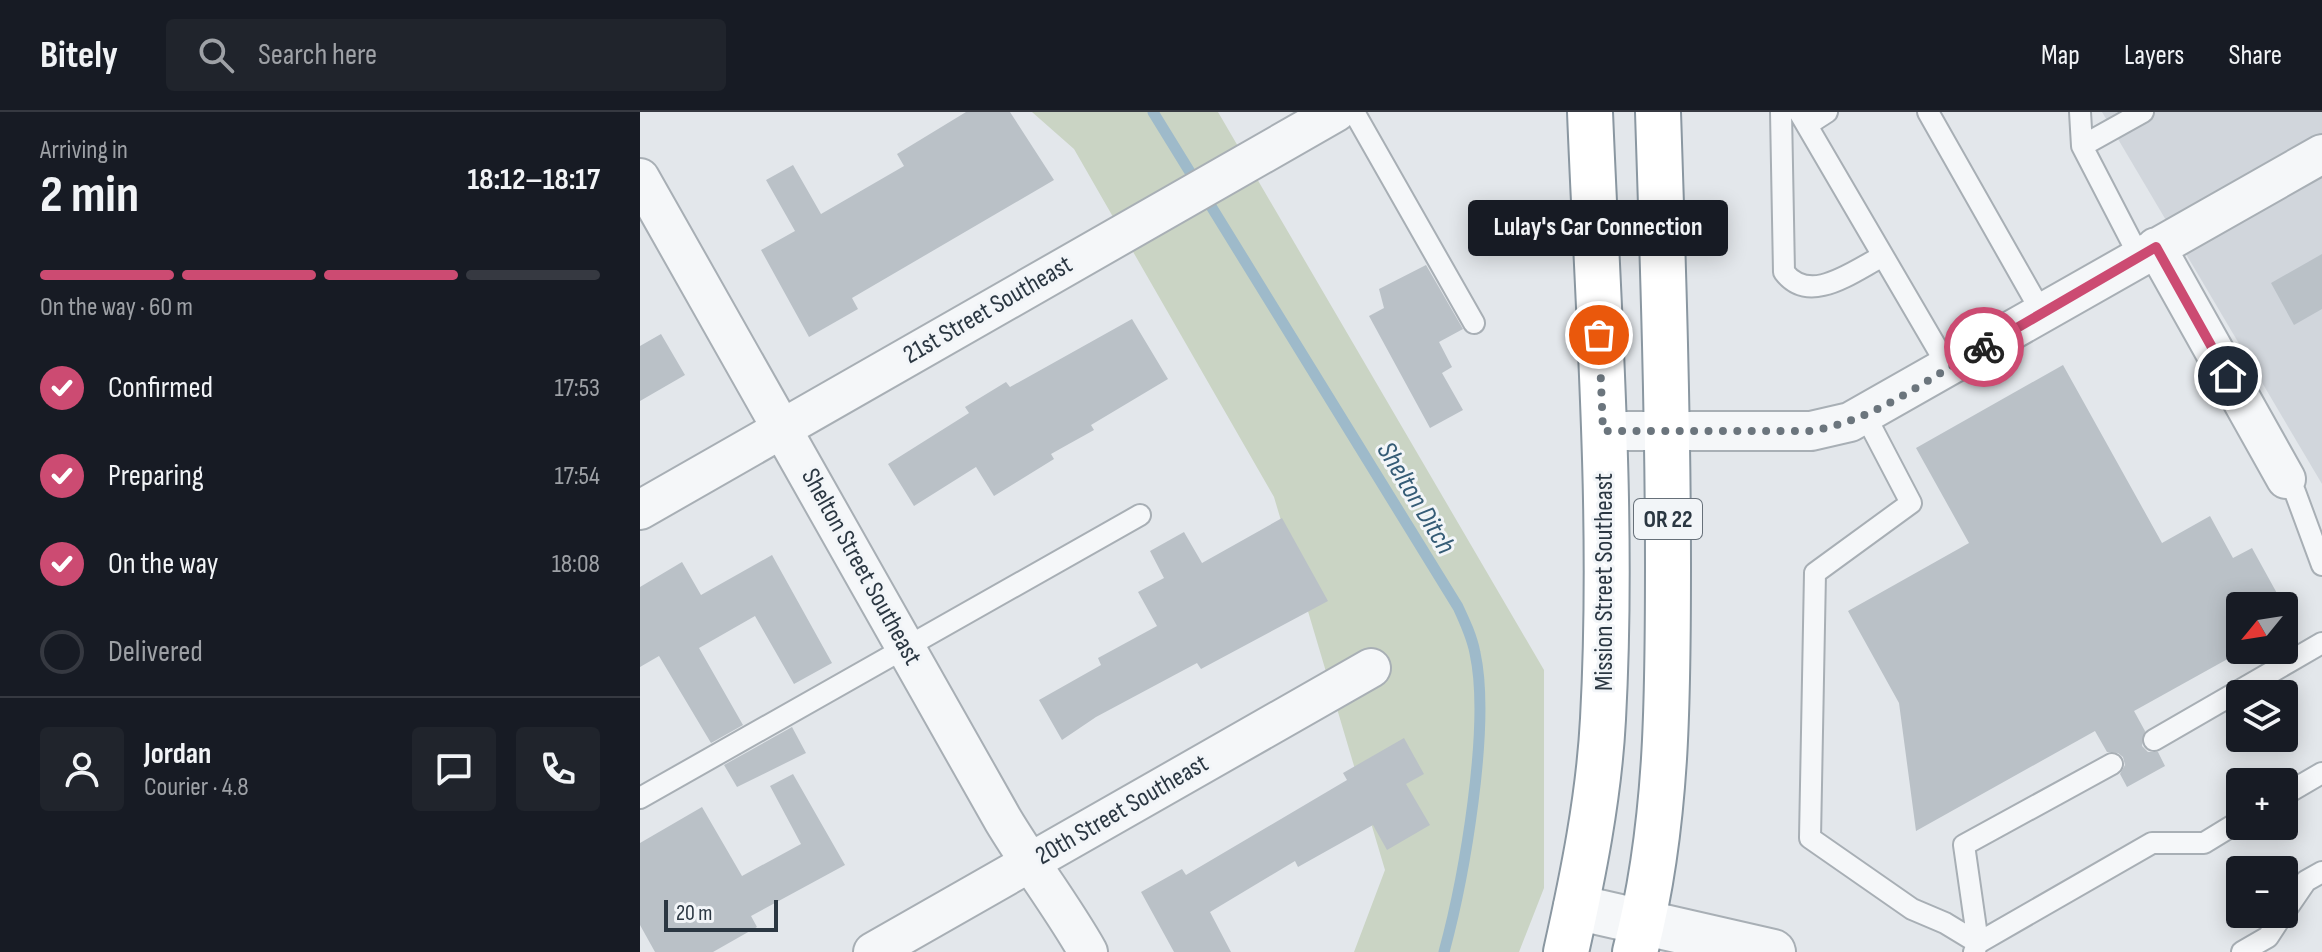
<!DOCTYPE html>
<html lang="en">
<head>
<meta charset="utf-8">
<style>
	body { margin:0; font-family:"Sofia Sans Condensed",sans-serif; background:#20242c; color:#f1f3f6; height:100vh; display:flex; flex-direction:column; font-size:30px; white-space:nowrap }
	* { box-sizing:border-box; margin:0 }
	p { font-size:26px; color:#9ea1a6 }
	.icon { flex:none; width:44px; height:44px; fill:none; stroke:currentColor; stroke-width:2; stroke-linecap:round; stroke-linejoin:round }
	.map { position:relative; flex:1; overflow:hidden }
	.panel { display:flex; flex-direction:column; background:#171b24; width:640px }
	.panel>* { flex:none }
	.needle { width:52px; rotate:240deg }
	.fabs { position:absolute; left:1586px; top:480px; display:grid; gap:16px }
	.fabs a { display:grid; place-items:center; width:72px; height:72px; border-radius:8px; background:#171b24; box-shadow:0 4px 20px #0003; font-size:40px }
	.scale { position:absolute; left:24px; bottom:20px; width:114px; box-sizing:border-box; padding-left:8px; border:4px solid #2b3742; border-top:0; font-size:22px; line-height:28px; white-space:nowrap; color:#2b3742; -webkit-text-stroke:6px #f2f5f8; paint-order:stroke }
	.pin { position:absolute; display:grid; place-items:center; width:68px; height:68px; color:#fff; margin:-34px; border:4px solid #fff; border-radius:50%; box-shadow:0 2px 8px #0007 }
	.courier { position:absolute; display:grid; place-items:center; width:80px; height:80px; margin:-40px; border:6px solid #cc4b72; border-radius:50%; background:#fff; color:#222; box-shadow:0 2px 10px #0007 }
	.bubble { position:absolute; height:56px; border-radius:8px; background:#171b24; box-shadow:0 4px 20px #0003; font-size:26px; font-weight:700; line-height:56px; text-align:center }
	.overview em { font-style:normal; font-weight:700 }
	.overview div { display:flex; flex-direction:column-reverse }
	.overview { display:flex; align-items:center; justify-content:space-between; height:136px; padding:0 40px }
	h1 { font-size:52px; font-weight:700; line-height:60px }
	.bar { display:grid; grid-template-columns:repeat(4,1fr); gap:12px 8px; align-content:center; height:96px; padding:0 40px }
	.bar i { height:10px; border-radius:6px; background:#363941 }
	.bar .active { background:#cc4b72 }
	.bar p { grid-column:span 4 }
	.line { display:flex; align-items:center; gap:20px; padding:0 40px; border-top:2px solid #363941 }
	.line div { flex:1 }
	.round { display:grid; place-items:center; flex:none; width:84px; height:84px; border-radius:8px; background:#20242c }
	ol { padding:0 40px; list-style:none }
	li { display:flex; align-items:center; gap:24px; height:88px }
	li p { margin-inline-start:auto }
	li .icon { padding:8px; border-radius:50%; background:#cc4b72; color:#fff; stroke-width:4 }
	li:last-child { color:#9ea1a6 }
	li i { width:44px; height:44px; border:4px solid #363941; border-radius:50% }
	header { display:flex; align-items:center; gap:48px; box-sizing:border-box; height:112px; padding:0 40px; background:#171b24; border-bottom:2px solid #363941 }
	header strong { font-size:38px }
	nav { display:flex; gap:44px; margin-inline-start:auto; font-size:28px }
	.search { width:560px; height:72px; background:#20242c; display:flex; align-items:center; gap:20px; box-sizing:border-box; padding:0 28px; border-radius:8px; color:#9ea1a6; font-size:30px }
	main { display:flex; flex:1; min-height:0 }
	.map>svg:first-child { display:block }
	.built { fill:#d1d6dc }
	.green { fill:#cad4c4 }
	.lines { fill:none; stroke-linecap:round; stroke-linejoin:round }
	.stream { stroke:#9ebaca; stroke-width:11 }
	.building { fill:#bac1c7 }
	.service-casing { stroke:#a8afb5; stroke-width:24 }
	.minor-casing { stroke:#a8afb5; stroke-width:42 }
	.tertiary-casing { stroke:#a8afb5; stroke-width:48 }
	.trunk-casing { stroke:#8a97a1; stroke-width:48 }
	.service { stroke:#f5f7f9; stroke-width:20 }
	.minor { stroke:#f5f7f9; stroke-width:38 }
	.tertiary { stroke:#f5f7f9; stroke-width:44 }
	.trunk { stroke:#fff; stroke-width:44 }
	.done { stroke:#6b757d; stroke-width:8; stroke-dasharray:0 14.4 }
	.route { stroke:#cc4b72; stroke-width:10 }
	.labels { text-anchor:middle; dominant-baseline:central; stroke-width:6; stroke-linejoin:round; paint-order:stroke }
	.shield { fill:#f2f5f8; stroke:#677079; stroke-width:2 }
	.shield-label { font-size:24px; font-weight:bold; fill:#2b3742 }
	.street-label { font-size:26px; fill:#2b3742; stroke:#f2f5f8 }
	.water-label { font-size:28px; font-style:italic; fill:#355c76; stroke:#f2f5f8 }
</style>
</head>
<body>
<header>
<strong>Bitely</strong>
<div class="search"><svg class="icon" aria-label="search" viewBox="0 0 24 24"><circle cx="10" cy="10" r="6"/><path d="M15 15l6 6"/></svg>Search here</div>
<nav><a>Map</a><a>Layers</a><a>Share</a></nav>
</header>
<main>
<section class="panel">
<div class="overview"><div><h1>2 min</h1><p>Arriving in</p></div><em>18:12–18:17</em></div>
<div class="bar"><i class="active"></i><i class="active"></i><i class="active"></i><i></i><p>On the way · 60 m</p></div>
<ol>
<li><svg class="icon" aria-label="check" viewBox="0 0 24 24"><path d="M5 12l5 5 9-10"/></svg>Confirmed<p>17:53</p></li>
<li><svg class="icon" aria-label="check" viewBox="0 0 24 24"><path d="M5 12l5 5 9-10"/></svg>Preparing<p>17:54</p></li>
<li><svg class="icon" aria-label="check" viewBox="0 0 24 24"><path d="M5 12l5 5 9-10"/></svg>On the way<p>18:08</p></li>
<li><i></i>Delivered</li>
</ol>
<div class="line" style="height:144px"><a class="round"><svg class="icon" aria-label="person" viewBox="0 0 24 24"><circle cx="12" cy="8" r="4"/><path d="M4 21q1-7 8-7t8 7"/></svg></a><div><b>Jordan</b><p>Courier · 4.8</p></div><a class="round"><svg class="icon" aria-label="chat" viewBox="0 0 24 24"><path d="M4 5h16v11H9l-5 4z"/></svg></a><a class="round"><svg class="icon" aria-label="phone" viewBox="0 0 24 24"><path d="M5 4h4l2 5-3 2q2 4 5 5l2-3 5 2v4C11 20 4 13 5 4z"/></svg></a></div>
</section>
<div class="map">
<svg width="1682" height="840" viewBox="0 0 1682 840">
	<rect width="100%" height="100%" fill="#e3e7eb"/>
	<!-- built -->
	<path class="built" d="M 1462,0 L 1682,0 L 1682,372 Z"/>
	<!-- green -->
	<path class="green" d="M 392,0 L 578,0 L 904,558 L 904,776 L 879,840 L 714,840 L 745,758 L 634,385 L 434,37 Z"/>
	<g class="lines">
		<!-- stream -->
		<path class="stream" d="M 513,0 L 818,495 C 825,510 832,525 835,541 C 851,614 824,766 804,840"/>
	</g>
	<!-- building -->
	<path class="building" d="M 326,0 L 370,0 L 414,68 L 212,186 L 218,197 L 169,225 L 121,138 L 155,119 L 126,68 L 153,53 L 181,102 L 264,54 L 257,42 Z
		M 1682,142 L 1682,197 L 1654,213 L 1631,171 Z
		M 786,153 L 823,217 L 799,230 L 812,255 L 802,261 L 823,298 L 790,316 L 729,204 L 744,196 L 739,177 Z
		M 492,207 L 528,267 L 451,313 L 454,318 L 411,342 L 414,347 L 354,384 L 336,355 L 274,394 L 248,352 L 329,301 L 325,295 L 366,270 L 370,275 Z
		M 21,222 L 45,263 L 0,289 L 0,234 Z
		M 1423,253 L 1522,431 L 1570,404 L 1593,446 L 1612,436 L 1649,503 L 1644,506 L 1644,494 L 1600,494 L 1600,530 L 1589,536 L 1593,544 L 1494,599 L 1505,619 L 1502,634 L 1508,640 L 1518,640 L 1525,654 L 1487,675 L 1480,662 L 1485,653 L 1483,645 L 1478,641 L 1467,640 L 1455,619 L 1276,719 L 1259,591 L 1208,499 L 1329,431 L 1276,336 Z
		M 642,406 L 688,489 L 561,557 L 557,551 L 456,605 L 422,628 L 399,588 L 461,553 L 458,546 L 517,514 L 498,480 L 524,466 L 510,439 L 544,420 L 562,451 Z
		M 132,443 L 192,551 L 154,572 L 115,504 L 59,536 L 103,613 L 71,631 L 19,544 L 0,555 L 0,475 L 42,450 L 61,483 Z
		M 152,615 L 166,641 L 97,675 L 84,653 Z
		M 764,626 L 784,662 L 766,672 L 790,713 L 747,738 L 733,713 L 658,755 L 655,749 L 570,800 L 591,840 L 534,840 L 501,780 L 542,757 L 546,763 L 707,668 L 703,661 Z
		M 153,662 L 205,753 L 111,804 L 117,815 L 73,840 L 15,840 L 0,813 L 0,731 L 62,695 L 102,764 L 161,732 L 130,674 Z"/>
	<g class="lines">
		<!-- service casing -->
		<g class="service-casing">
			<path id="service" d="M 714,0 L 834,211
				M 1141,0 L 1144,160 C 1170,194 1213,159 1243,144
				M 1159,0 L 1308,255
				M 1288,0 L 1402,201
				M 1440,0 L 1442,34 L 1499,144
				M 1167,13 L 1187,0
				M 1442,34 L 1503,0
				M 1225,303 L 1271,391 L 1175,461 L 1170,726 L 1272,797 L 1305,811 L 1338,831 L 1512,731 L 1564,731 L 1600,709
				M 1646,367 L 1655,380 L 1682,453
				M 1514,628 L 1682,531
				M 1644,683 L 1682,661
				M 0,686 L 500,403
				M 1644,801 L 1666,769 L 1682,760
				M 1334,840 L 1338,831 L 1324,733 L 1472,652
				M 1602,840 L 1628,825 L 1643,802"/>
		</g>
		<!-- minor casing -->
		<g class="minor-casing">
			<path id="minor" d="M 0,66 L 363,708 C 390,753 422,794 448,840
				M 1516,135 L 1646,367
				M 963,319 L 1171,319 L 1210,310 L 1682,42
				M 0,398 L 696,0
				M 233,840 L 731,556"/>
		</g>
		<!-- tertiary casing -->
		<g class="tertiary-casing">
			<path id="tertiary" d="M 936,795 L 1133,840"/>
		</g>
		<!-- trunk casing -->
		<g class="trunk-casing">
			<path id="trunk" d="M 926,840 C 943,764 959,685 963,607 C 974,405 958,201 950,0
				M 995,840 C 1028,715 1028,583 1028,455 C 1028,303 1023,152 1018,0"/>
		</g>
		<!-- service -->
		<use href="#service" class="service"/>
		<!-- minor -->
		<use href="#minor" class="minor"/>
		<!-- tertiary -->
		<use href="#tertiary" class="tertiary"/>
		<!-- trunk -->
		<use href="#trunk" class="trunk"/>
	</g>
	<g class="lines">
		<!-- done -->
		<path class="done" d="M 959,223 L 963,319 L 1171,319 C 1234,309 1289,266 1344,235"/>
		<!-- route -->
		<path class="route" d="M 1344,235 L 1516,135 L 1588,264"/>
	</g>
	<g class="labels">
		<!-- shield labels -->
		<rect class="shield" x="994" y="387" width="68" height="40" rx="6"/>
		<g class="shield-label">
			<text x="1028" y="407">OR 22</text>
		</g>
		<!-- street labels -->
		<g class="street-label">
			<text transform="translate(348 198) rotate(-30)">21st Street Southeast</text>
			<text transform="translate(221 455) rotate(61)">Shelton Street Southeast</text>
			<text transform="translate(964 470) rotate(-90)">Mission Street Southeast</text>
			<text transform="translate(482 698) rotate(-30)">20th Street Southeast</text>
		</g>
		<!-- water labels -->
		<g class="water-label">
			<text transform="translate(776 386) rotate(59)">Shelton Ditch</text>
		</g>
	</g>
</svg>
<div class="fabs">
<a><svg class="needle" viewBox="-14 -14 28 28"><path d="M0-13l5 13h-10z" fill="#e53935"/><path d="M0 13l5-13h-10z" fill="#9ea1a6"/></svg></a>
<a><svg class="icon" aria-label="layers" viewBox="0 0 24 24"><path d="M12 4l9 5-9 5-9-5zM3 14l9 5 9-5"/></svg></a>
<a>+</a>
<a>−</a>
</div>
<div class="scale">20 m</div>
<div class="pin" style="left:959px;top:223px;background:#ea580c"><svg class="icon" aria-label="bag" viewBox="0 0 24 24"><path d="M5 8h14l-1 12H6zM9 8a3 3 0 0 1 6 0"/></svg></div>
<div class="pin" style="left:1588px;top:264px;background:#1f2937"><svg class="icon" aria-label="home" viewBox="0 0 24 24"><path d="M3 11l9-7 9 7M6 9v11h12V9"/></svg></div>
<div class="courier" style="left:1344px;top:235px"><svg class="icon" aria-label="bike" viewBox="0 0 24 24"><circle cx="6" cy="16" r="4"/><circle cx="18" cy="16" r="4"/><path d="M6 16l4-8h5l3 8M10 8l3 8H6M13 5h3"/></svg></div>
<div class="bubble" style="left:828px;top:88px;width:260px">Lulay's Car Connection</div>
</div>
</main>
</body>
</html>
